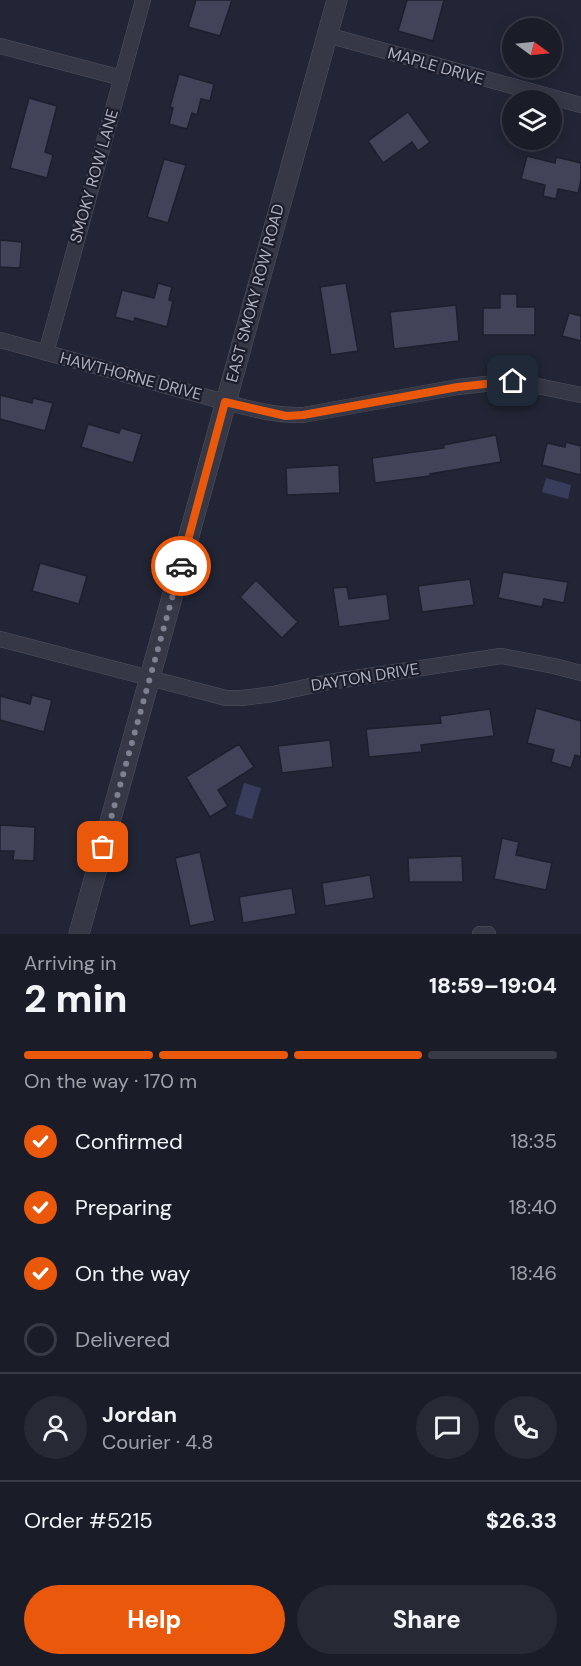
<!DOCTYPE html>
<html lang="en">
<head>
<meta charset="utf-8">
<style>
	body { margin:0; font-family:"DM Sans",sans-serif; background:#272934; color:#f1f3f6; height:100vh; display:flex; flex-direction:column; font-size:22px; white-space:nowrap }
	* { box-sizing:border-box; margin:0 }
	p { font-size:20px; color:#9fa1a8 }
	.icon { flex:none; width:33px; height:33px; fill:none; stroke:currentColor; stroke-width:2; stroke-linecap:round; stroke-linejoin:round }
	.map { position:relative; height:934px; overflow:hidden }
	.panel { display:flex; flex-direction:column; background:#1a1c28; flex:1 }
	.panel>* { flex:none }
	.needle { width:39px; rotate:105deg }
	.controls { position:absolute; left:502px; top:18px; display:grid; gap:12px }
	.controls a { display:grid; place-items:center; width:60px; height:60px; border-radius:50%; background:#1a1c28; box-shadow:0 3px 15px #0003,0 0 0 2px #383a45; font-size:30px }
	.pin { position:absolute; display:grid; place-items:center; width:51px; height:51px; color:#fff; margin:-26px; border-radius:12px; box-shadow:0 3px 9px #0006 }
	.courier { position:absolute; display:grid; place-items:center; width:60px; height:60px; margin:-30px; border:4px solid #ea580c; border-radius:50%; background:#fff; color:#222; box-shadow:0 2px 8px #0007 }
	.overview em { font-style:normal; font-weight:800 }
	.overview div { display:flex; flex-direction:column-reverse }
	.overview { display:flex; align-items:center; justify-content:space-between; height:102px; padding:0 24px }
	h1 { font-size:39px; font-weight:800; line-height:45px }
	.bar { display:grid; grid-template-columns:repeat(4,1fr); gap:9px 6px; align-content:center; height:72px; padding:0 24px }
	.bar i { height:8px; border-radius:4px; background:#383a45 }
	.bar .active { background:#ea580c }
	.bar p { grid-column:span 4 }
	.line { display:flex; align-items:center; gap:15px; padding:0 24px; border-top:2px solid #383a45 }
	.line div { flex:1 }
	.round { display:grid; place-items:center; flex:none; width:63px; height:63px; border-radius:32px; background:#272934 }
	ol { padding:0 24px; list-style:none }
	li { display:flex; align-items:center; gap:18px; height:66px }
	li p { margin-inline-start:auto }
	li .icon { padding:6px; border-radius:50%; background:#ea580c; color:#fff; stroke-width:4 }
	li:last-child { color:#9fa1a8 }
	li i { width:33px; height:33px; border:3px solid #383a45; border-radius:50% }
	.action { display:flex; gap:12px; margin-top:auto; padding:12px 24px }
	.action a { flex:1; height:69px; border-radius:36px; background:#ea580c; color:#fff; font-size:24px; font-weight:800; line-height:69px; text-align:center }
	.action a+a { background:#272934; color:#f1f3f6 }
	.map>svg:first-child { display:block }
	.water { fill:#373d5b }
	.building { fill:#414458; stroke:#1d1f2d; stroke-width:1.5 }
	.lines { fill:none; stroke-linecap:round; stroke-linejoin:round }
	.minor-casing { stroke:#505261; stroke-width:16 }
	.tertiary-casing { stroke:#505261; stroke-width:21 }
	.minor { stroke:#363846; stroke-width:15 }
	.tertiary { stroke:#363846; stroke-width:20 }
	.done { stroke:#7e8191; stroke-width:6; stroke-dasharray:0 10.8 }
	.route { stroke:#ea580c; stroke-width:8 }
	.labels { text-anchor:middle; dominant-baseline:central; stroke-width:4.5; stroke-linejoin:round; paint-order:stroke }
	.street-label { font-size:16px; fill:#b0b2c3; stroke:#1b1d2b }
</style>
</head>
<body>
<div class="map">
<svg width="581" height="934" viewBox="0 0 581 934">
	<rect width="100%" height="100%" fill="#222535"/>
	<!-- water -->
	<path class="water" d="M 546,478 L 571,485 L 568,499 L 542,492 Z
		M 244,783 L 261,788 L 252,819 L 235,814 Z"/>
	<!-- building -->
	<path class="building" d="M 196,0 L 232,0 L 220,36 L 188,27 Z
		M 407,0 L 444,0 L 433,41 L 398,31 Z
		M 179,74 L 214,84 L 210,101 L 201,99 L 197,115 L 192,113 L 187,129 L 169,124 L 173,108 L 170,107 Z
		M 29,98 L 57,106 L 45,152 L 53,155 L 47,178 L 10,168 Z
		M 408,112 L 430,142 L 418,151 L 412,142 L 383,163 L 368,141 Z
		M 527,156 L 555,163 L 556,157 L 581,163 L 581,180 L 578,193 L 558,189 L 556,199 L 543,196 L 545,185 L 521,179 Z
		M 164,159 L 186,165 L 168,223 L 147,217 Z
		M 0,240 L 22,242 L 20,268 L 0,267 Z
		M 158,283 L 172,287 L 169,300 L 173,301 L 167,327 L 135,318 L 134,322 L 115,317 L 122,290 L 154,298 Z
		M 346,283 L 358,351 L 331,355 L 320,287 Z
		M 500,294 L 517,294 L 517,307 L 535,307 L 535,335 L 483,335 L 483,308 L 500,308 Z
		M 456,305 L 459,341 L 394,349 L 390,312 Z
		M 569,313 L 581,316 L 581,341 L 562,336 Z
		M 0,395 L 32,403 L 33,398 L 53,403 L 45,431 L 0,419 Z
		M 88,424 L 119,433 L 121,428 L 142,434 L 133,463 L 81,447 Z
		M 496,435 L 501,462 L 430,474 L 430,476 L 375,483 L 372,458 L 444,448 L 443,445 Z
		M 566,442 L 581,446 L 581,475 L 542,465 L 547,443 L 565,447 Z
		M 339,465 L 340,493 L 287,495 L 286,468 Z
		M 40,563 L 87,576 L 79,604 L 32,591 Z
		M 503,572 L 568,582 L 564,603 L 544,599 L 542,607 L 498,598 Z
		M 470,579 L 474,605 L 422,612 L 418,586 Z
		M 256,580 L 298,622 L 282,638 L 240,597 Z
		M 347,587 L 349,599 L 387,594 L 390,620 L 339,627 L 333,588 Z
		M 32,695 L 52,700 L 44,732 L 0,720 L 0,696 L 30,704 Z
		M 536,708 L 581,721 L 581,757 L 575,755 L 571,768 L 551,762 L 554,750 L 527,743 Z
		M 490,709 L 494,736 L 421,745 L 422,752 L 369,757 L 366,729 L 441,723 L 440,716 Z
		M 330,740 L 333,767 L 282,773 L 278,746 Z
		M 239,744 L 254,767 L 218,790 L 228,806 L 210,817 L 186,777 Z
		M 0,825 L 35,827 L 34,861 L 13,860 L 14,851 L 0,851 Z
		M 502,838 L 519,842 L 516,855 L 552,863 L 546,890 L 494,879 Z
		M 200,852 L 215,921 L 190,926 L 175,858 Z
		M 462,856 L 463,882 L 409,882 L 408,858 Z
		M 370,875 L 374,898 L 325,906 L 322,883 Z
		M 292,888 L 296,914 L 243,923 L 239,897 Z"/>
	<g class="lines">
		<!-- minor casing -->
		<g class="minor-casing">
			<path id="minor" d="M 327,35 L 581,105
				M 0,46 L 122,78
				M 0,340 L 225,402 C 251,409 276,416 303,415 L 458,387 L 513,381 L 581,395
				M 46,353 L 143,0
				M 0,639 L 226,698 L 242,698 L 273,694 L 329,682 L 501,656 L 554,666 L 581,673
				M 480,934 L 488,934"/>
		</g>
		<!-- tertiary casing -->
		<g class="tertiary-casing">
			<path id="tertiary" d="M 79,934 L 337,0"/>
		</g>
		<!-- minor -->
		<use href="#minor" class="minor"/>
		<!-- tertiary -->
		<use href="#tertiary" class="tertiary"/>
	</g>
	<g class="lines">
		<!-- done -->
		<path class="done" d="M 103,847 L 181,566"/>
		<!-- route -->
		<path class="route" d="M 181,566 L 225,402 L 286,416 L 303,415 L 458,387 L 513,381"/>
	</g>
	<g class="labels">
		<!-- street labels -->
		<g class="street-label">
			<text transform="translate(436 66) rotate(16)">MAPLE DRIVE</text>
			<text transform="translate(94 176) rotate(-74)">SMOKY ROW LANE</text>
			<text transform="translate(255 293) rotate(-75)">EAST SMOKY ROW ROAD</text>
			<text transform="translate(131 376) rotate(15)">HAWTHORNE DRIVE</text>
			<text transform="translate(365 677) rotate(-9)">DAYTON DRIVE</text>
		</g>
	</g>
</svg>
<div class="controls">
<a><svg class="needle" viewBox="-14 -14 28 28"><path d="M0-13l5 13h-10z" fill="#e53935"/><path d="M0 13l5-13h-10z" fill="#9fa1a8"/></svg></a>
<a><svg class="icon" aria-label="layers" viewBox="0 0 24 24"><path d="M12 4l9 5-9 5-9-5zM3 14l9 5 9-5"/></svg></a>
</div>
<div class="pin" style="left:103px;top:847px;background:#ea580c"><svg class="icon" aria-label="bag" viewBox="0 0 24 24"><path d="M5 8h14l-1 12H6zM9 8a3 3 0 0 1 6 0"/></svg></div>
<div class="pin" style="left:513px;top:381px;background:#1f2937"><svg class="icon" aria-label="home" viewBox="0 0 24 24"><path d="M3 11l9-7 9 7M6 9v11h12V9"/></svg></div>
<div class="courier" style="left:181px;top:566px"><svg class="icon" aria-label="car" viewBox="0 0 24 24"><path d="M5 17H2v-5l4-1 3-4h7l3 4 3 1v5h-3M9 17h6M6 11h13"/><circle cx="7" cy="17" r="2"/><circle cx="17" cy="17" r="2"/></svg></div>
</div>
<section class="panel">
<div class="overview"><div><h1>2 min</h1><p>Arriving in</p></div><em>18:59–19:04</em></div>
<div class="bar"><i class="active"></i><i class="active"></i><i class="active"></i><i></i><p>On the way · 170 m</p></div>
<ol>
<li><svg class="icon" aria-label="check" viewBox="0 0 24 24"><path d="M5 12l5 5 9-10"/></svg>Confirmed<p>18:35</p></li>
<li><svg class="icon" aria-label="check" viewBox="0 0 24 24"><path d="M5 12l5 5 9-10"/></svg>Preparing<p>18:40</p></li>
<li><svg class="icon" aria-label="check" viewBox="0 0 24 24"><path d="M5 12l5 5 9-10"/></svg>On the way<p>18:46</p></li>
<li><i></i>Delivered</li>
</ol>
<div class="line" style="height:108px"><a class="round"><svg class="icon" aria-label="person" viewBox="0 0 24 24"><circle cx="12" cy="8" r="4"/><path d="M4 21q1-7 8-7t8 7"/></svg></a><div><b>Jordan</b><p>Courier · 4.8</p></div><a class="round"><svg class="icon" aria-label="chat" viewBox="0 0 24 24"><path d="M4 5h16v11H9l-5 4z"/></svg></a><a class="round"><svg class="icon" aria-label="phone" viewBox="0 0 24 24"><path d="M5 4h4l2 5-3 2q2 4 5 5l2-3 5 2v4C11 20 4 13 5 4z"/></svg></a></div>
<div class="line" style="height:78px"><div>Order #5215</div><b>$26.33</b></div>
<div class="action"><a>Help</a><a>Share</a></div>
</section>
</body>
</html>
